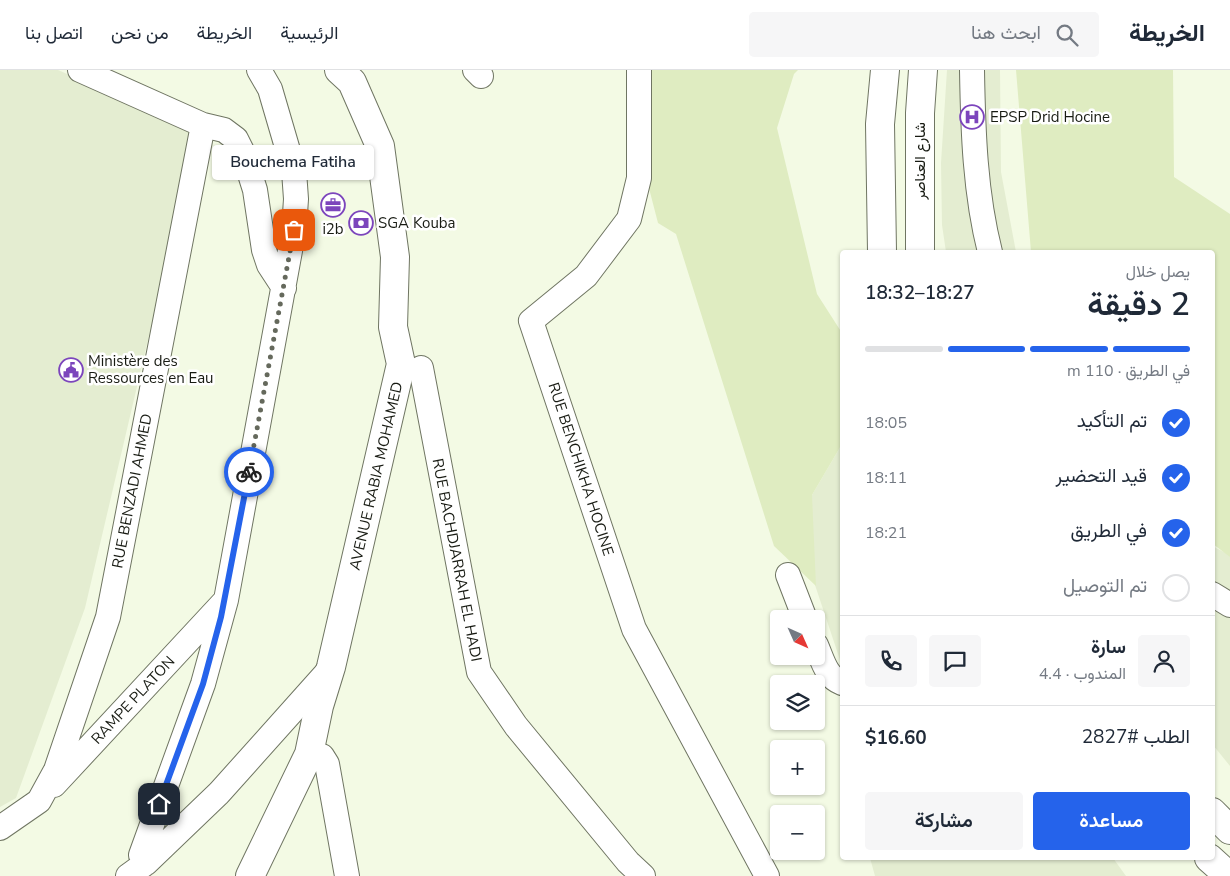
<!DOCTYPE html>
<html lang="ar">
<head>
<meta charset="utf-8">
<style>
	body { margin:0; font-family:"Nunito Sans",Vazirmatn,sans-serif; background:#f6f6f7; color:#1f2937; direction:rtl; height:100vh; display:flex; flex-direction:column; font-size:19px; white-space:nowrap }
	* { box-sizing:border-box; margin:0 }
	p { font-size:16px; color:#747a83 }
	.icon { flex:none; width:28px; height:28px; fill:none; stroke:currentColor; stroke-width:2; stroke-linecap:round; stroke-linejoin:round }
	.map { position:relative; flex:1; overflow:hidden; direction:ltr }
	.details { position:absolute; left:840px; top:180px; width:375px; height:610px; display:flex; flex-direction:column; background:#fff; border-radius:5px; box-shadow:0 1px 4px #0004; direction:rtl }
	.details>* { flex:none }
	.needle { width:32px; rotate:135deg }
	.buttons { position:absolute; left:770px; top:540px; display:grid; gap:10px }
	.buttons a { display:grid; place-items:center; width:55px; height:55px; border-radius:5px; background:#fff; box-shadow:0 1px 4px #0004; font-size:25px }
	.pin { position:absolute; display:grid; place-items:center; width:42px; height:42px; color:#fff; margin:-21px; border-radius:10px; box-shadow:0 2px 8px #0006 }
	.courier { position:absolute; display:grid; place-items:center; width:50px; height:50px; margin:-25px; border:4px solid #2563eb; border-radius:50%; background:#fff; color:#222; box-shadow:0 1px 6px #0007 }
	.bubble { position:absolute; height:35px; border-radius:5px; background:#fff; box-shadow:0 1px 4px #0004; font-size:16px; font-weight:600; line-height:35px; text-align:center; direction:rtl }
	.headline em { font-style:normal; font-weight:600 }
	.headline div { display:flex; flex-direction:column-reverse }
	.headline { display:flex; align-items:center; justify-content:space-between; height:85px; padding:0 25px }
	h1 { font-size:32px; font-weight:600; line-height:38px }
	.bar { display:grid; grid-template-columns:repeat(4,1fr); gap:8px 5px; align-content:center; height:60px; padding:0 25px }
	.bar i { height:6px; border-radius:4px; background:#e0e1e3 }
	.bar .selected { background:#2563eb }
	.bar p { grid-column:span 4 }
	.line { display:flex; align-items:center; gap:12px; padding:0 25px; border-top:1px solid #e0e1e3 }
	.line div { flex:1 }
	.round { display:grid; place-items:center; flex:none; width:52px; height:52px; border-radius:5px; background:#f6f6f7 }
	ol { padding:0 25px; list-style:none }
	li { display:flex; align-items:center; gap:15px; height:55px }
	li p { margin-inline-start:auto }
	li .icon { padding:5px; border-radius:50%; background:#2563eb; color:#fff; stroke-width:4 }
	li:last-child { color:#747a83 }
	li i { width:28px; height:28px; border:2px solid #e0e1e3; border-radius:50% }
	.button { display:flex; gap:10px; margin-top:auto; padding:10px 25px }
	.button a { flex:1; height:58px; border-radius:5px; background:#2563eb; color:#fff; font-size:20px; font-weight:600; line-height:58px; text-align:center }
	.button a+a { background:#f6f6f7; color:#1f2937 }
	header { display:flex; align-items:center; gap:30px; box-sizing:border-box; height:70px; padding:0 25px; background:#fff; border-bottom:1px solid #e0e1e3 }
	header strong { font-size:24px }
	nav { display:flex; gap:28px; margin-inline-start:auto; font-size:18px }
	.search { width:350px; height:45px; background:#f6f6f7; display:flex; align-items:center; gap:12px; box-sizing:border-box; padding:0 18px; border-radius:5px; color:#747a83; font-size:19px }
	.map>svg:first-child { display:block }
	.built { fill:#e4edd1 }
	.green { fill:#dfecc1 }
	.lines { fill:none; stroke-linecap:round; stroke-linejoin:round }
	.minor-casing { stroke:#6f7562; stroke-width:26 }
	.major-casing { stroke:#6f7562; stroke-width:30 }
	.highway-casing { stroke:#6f7562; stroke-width:30 }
	.minor { stroke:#fff; stroke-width:24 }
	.major { stroke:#fff; stroke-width:28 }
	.highway { stroke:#fff; stroke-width:28 }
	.done { stroke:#65695c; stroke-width:5; stroke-dasharray:0 9 }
	.route { stroke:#2563eb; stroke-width:6 }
	.labels { text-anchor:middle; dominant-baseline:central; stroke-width:5; stroke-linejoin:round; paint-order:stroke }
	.poi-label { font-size:15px; fill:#181b13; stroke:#fff; text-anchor:start }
	.street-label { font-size:15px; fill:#181b13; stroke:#fff }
</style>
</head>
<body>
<header>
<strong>الخريطة</strong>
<div class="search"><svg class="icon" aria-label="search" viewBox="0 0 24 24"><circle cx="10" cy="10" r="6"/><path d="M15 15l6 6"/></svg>ابحث هنا</div>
<nav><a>الرئيسية</a><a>الخريطة</a><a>من نحن</a><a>اتصل بنا</a></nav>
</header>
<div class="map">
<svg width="1230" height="806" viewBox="0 0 1230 806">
	<rect width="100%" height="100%" fill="#f3fae4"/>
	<!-- built -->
	<path class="built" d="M 0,0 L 58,0 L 197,61 L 85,538 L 16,728 L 0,737 Z
		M 947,0 L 1000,0 L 1001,102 L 1016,182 L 946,182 L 942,155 L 941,93 Z
		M 842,374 L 842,596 L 810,500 L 812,425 Z
		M 1212,476 L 1230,485 L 1230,696 L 1213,675 Z
		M 870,788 L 1113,788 L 1126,806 L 875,806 Z"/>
	<!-- green -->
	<path class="green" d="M 641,0 L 798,0 L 794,4 L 777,58 L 817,224 L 842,263 L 842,374 L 812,425 L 816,516 L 774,476 L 676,164 L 658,153 L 636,68 Z
		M 1016,0 L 1173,0 L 1174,107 L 1230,144 L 1230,487 L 1213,474 L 1212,182 L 1031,182 Z"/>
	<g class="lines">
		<!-- minor casing -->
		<g class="minor-casing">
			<path id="minor" d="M 80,0 L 203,55 L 224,60 L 236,69 L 244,85 L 255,120 L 264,180 L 269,195 L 284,218
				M 475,0 L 481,6
				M 639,0 L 639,108 L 629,149 L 586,206 L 531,251 L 634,559 L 767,806
				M 972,0 C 973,61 975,123 990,182
				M 421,298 L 479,602 L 516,656 L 628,792 L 643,806
				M 788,505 L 805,549
				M 1212,524 L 1230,535
				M 816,575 C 823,591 826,607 842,613
				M 309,684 L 322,686 L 327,694 L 347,806
				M 54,715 L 224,532
				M 0,758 L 39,731 L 56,700 L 108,547 L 203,55
				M 146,793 L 219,723 L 330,599
				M 128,806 L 146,793 L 141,785 L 203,614 L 226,530 L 294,159 L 296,129 L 294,101 L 270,19 L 259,0"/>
		</g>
		<!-- major casing -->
		<g class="major-casing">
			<path id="major" d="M 250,806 L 309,684 L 319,636 L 331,597 L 401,294 L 393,257 L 395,187 L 380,76 L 352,12 L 339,0"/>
		</g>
		<!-- highway casing -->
		<g class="highway-casing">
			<path id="highway" d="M 882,182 L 880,54 L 885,0
				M 920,182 L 920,43 L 923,0
				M 1212,742 L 1230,760
				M 1209,788 L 1229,806"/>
		</g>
		<!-- minor -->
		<use href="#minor" class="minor"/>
		<!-- major -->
		<use href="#major" class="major"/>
		<!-- highway -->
		<use href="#highway" class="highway"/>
	</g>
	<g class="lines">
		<!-- done -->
		<path class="done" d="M 249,402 L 294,160"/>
		<!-- route -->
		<path class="route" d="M 159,734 L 203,614 L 221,547 L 249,402"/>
	</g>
	<!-- icons -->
	<defs>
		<g id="hospital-ring" transform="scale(1.25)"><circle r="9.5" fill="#fff" stroke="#7c45bc" stroke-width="1.5"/><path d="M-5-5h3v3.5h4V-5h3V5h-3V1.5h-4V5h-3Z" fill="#7c45bc"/></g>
		<g id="office-ring" transform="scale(1.25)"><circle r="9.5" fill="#fff" stroke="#7c45bc" stroke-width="1.5"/><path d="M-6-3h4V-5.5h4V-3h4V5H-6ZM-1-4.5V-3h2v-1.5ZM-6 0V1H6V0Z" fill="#7c45bc"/></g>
		<g id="bank-ring" transform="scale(1.25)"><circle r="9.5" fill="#fff" stroke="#7c45bc" stroke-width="1.5"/><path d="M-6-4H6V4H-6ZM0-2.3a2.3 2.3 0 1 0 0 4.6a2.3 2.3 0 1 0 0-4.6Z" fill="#7c45bc"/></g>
		<g id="civic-ring" transform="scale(1.25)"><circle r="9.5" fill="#fff" stroke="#7c45bc" stroke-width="1.5"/><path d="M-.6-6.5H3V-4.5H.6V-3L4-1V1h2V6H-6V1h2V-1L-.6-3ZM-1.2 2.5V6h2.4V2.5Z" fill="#7c45bc"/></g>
	</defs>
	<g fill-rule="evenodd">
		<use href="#hospital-ring" x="972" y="47"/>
		<use href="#office-ring" x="333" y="135"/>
		<use href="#bank-ring" x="361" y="153"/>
		<use href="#civic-ring" x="71" y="300"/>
	</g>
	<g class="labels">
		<!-- poi labels -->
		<g class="poi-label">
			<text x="990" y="47">EPSP Drid Hocine</text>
			<text x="378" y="153">SGA Kouba</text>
			<text x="333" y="159" text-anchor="middle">i2b</text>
			<text x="88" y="291">Ministère des<tspan x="88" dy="17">Ressources en Eau</tspan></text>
		</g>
		<!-- street labels -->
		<g class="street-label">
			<text transform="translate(920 91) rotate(-90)">شارع العناصر</text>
			<text transform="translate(581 399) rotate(72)">RUE BENCHIKHA HOCINE</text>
			<text transform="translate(376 406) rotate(-77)">AVENUE RABIA MOHAMED</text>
			<text transform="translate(132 421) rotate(-79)">RUE BENZADI AHMED</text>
			<text transform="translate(457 490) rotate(79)">RUE BACHDJARRAH EL HADI</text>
			<text transform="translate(133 630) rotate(-47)">RAMPE PLATON</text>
		</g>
	</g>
</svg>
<div class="buttons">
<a><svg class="needle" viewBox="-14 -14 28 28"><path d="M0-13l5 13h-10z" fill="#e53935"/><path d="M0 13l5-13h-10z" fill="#747a83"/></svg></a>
<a><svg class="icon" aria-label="layers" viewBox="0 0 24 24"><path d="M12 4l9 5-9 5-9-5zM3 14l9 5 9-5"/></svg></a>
<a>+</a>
<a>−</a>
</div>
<div class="pin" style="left:294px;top:160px;background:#ea580c"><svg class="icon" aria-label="bag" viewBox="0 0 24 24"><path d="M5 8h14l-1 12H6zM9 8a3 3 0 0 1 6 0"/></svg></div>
<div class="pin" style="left:159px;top:734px;background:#1f2937"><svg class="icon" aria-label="home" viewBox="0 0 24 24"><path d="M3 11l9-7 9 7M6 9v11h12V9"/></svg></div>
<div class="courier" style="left:249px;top:402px"><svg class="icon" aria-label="bike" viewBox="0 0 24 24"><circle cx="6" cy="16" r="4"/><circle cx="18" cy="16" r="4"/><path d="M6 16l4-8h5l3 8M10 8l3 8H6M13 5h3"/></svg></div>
<div class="bubble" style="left:212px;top:75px;width:162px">Bouchema Fatiha</div>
<section class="details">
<div class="headline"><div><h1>2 دقيقة</h1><p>يصل خلال</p></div><em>18:27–18:32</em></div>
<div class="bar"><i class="selected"></i><i class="selected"></i><i class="selected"></i><i></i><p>في الطريق · 110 m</p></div>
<ol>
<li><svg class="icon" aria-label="check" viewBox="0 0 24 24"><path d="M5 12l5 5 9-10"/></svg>تم التأكيد<p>18:05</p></li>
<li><svg class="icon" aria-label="check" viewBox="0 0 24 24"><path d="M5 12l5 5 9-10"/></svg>قيد التحضير<p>18:11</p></li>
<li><svg class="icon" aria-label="check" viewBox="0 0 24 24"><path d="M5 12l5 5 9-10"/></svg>في الطريق<p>18:21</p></li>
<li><i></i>تم التوصيل</li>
</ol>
<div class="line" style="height:90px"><a class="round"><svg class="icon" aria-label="person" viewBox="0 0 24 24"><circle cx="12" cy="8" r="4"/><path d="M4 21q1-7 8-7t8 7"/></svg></a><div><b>سارة</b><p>المندوب · 4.4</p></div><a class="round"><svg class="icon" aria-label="chat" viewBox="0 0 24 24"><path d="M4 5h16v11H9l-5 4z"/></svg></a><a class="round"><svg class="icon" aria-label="phone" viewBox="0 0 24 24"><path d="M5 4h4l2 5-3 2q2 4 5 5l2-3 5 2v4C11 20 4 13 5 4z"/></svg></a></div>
<div class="line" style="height:65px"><div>الطلب #2827</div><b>$16.60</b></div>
<div class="button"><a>مساعدة</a><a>مشاركة</a></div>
</section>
</div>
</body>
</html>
